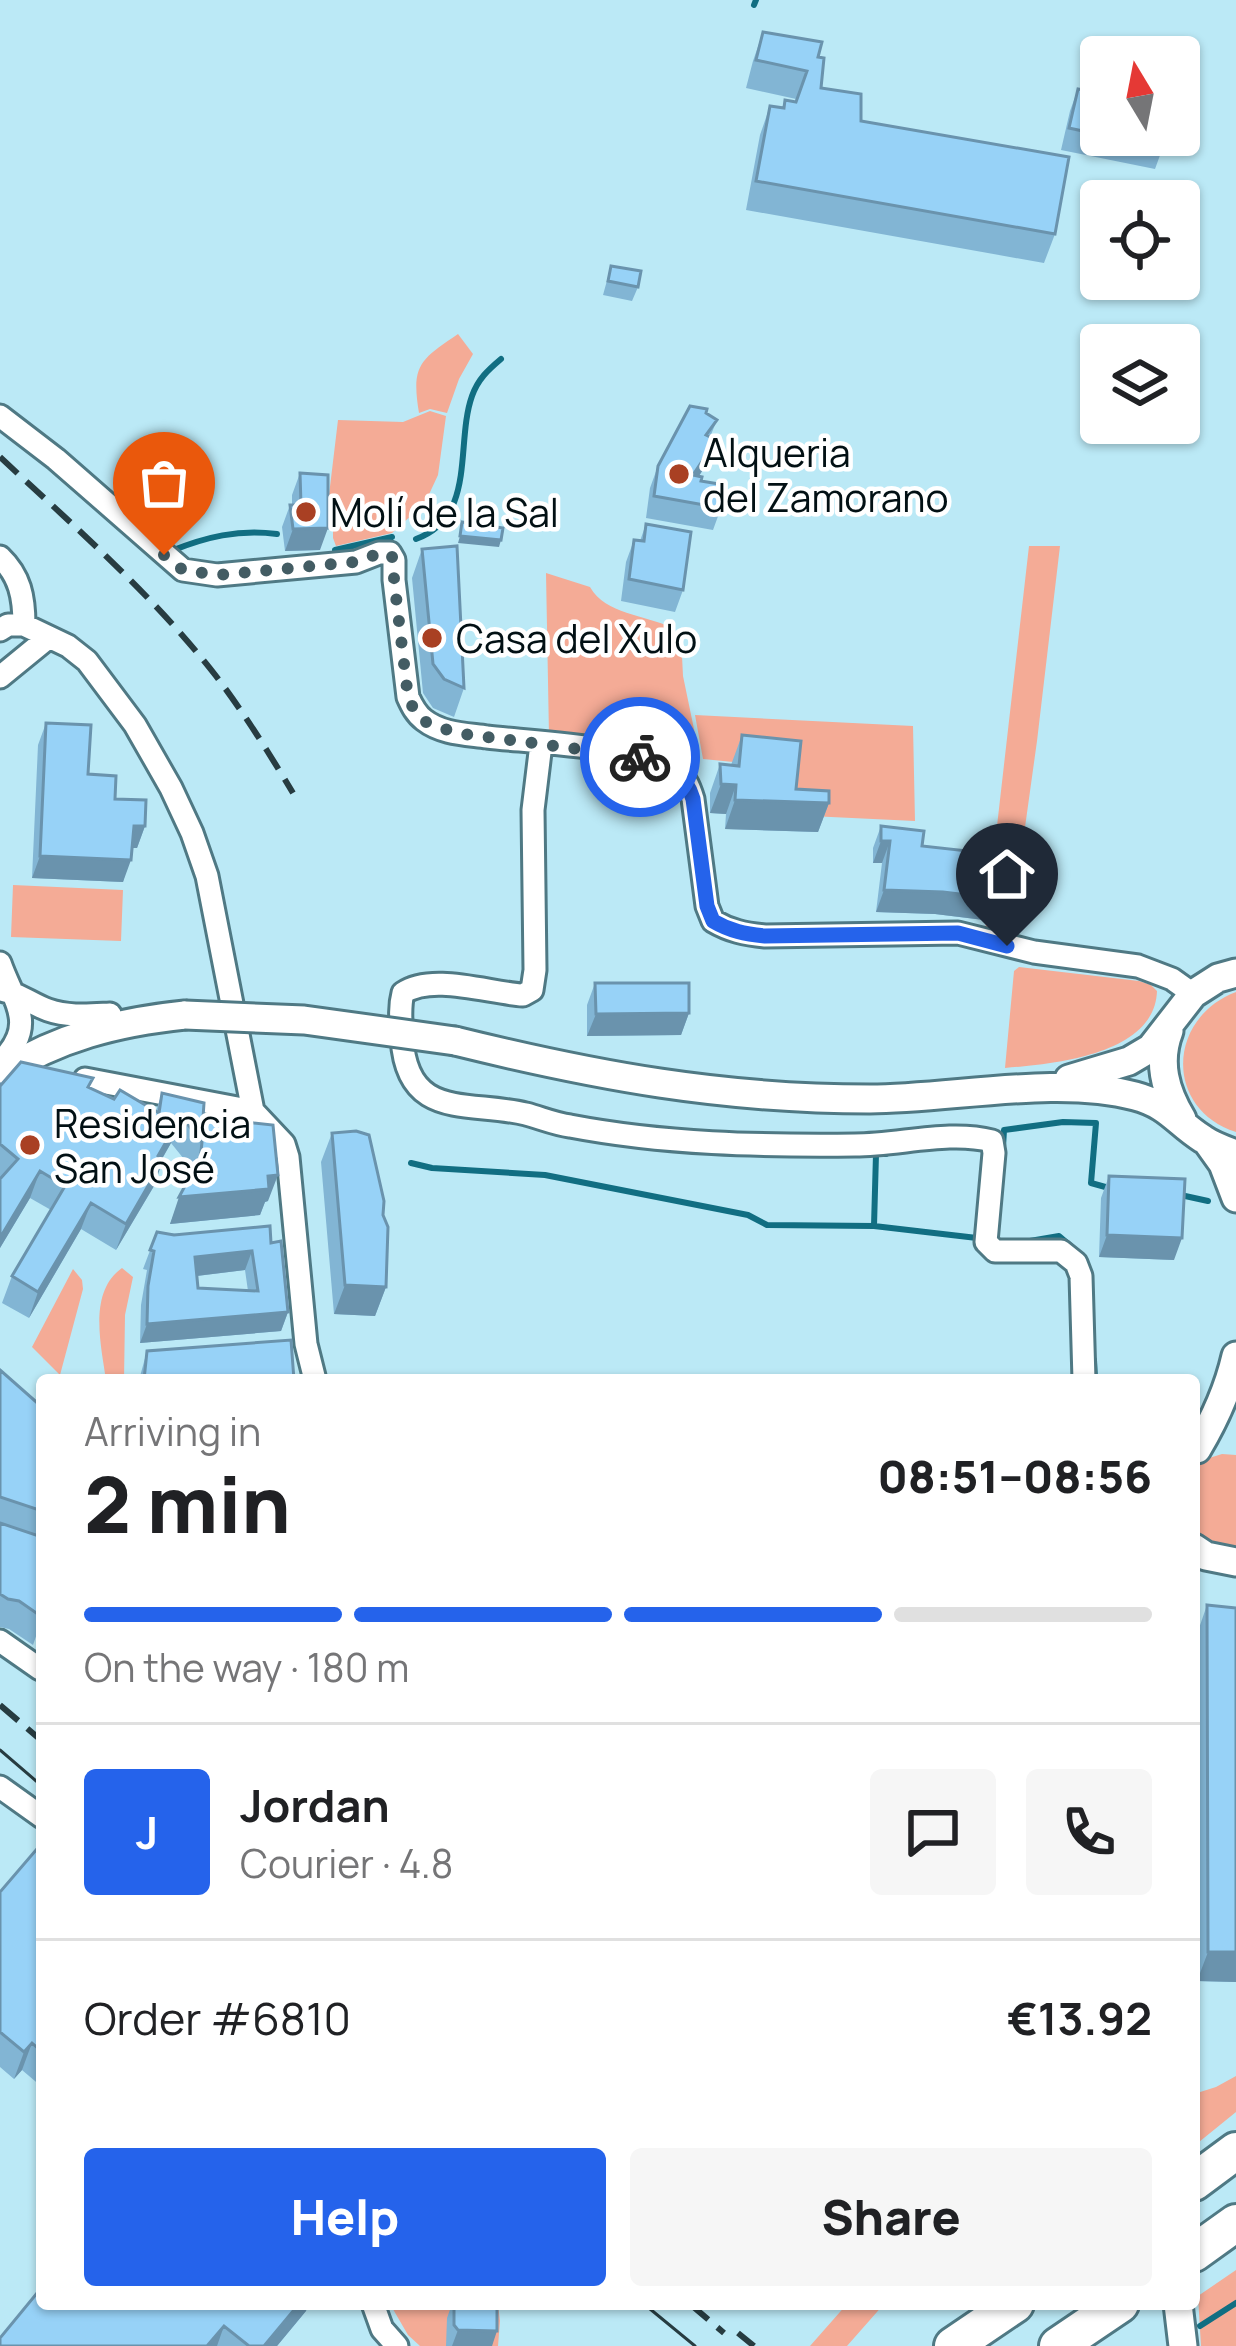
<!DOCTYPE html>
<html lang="en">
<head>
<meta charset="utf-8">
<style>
	body { margin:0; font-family:Manrope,sans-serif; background:#f6f6f6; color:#202124; height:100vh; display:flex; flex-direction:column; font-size:45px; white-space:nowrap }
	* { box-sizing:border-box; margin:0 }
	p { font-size:39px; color:#757577 }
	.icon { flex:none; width:66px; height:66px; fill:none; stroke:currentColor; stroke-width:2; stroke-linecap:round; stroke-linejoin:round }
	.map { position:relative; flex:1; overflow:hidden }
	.panel { position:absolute; left:36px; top:1374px; width:1164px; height:936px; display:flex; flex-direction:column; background:#fff; border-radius:12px; box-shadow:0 3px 9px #0004 }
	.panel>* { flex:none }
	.needle { width:78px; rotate:350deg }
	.buttons { position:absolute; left:1080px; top:36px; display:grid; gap:24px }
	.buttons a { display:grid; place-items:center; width:120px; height:120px; border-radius:12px; background:#fff; box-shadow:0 3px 9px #0004; font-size:60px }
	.pin { position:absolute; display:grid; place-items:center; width:102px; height:102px; color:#fff; margin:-123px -51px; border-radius:50% 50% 50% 0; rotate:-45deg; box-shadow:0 0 12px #0007 }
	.pin .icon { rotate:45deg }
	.courier { position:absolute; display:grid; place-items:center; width:120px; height:120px; margin:-60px; border:9px solid #2563eb; border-radius:50%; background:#fff; color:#222; box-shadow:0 3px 15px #0007 }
	.headline em { font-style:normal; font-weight:800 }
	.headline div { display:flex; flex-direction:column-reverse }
	.headline { display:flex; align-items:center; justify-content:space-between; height:204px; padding:0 48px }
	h1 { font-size:78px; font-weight:800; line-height:90px }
	.bar { display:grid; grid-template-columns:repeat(4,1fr); gap:18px 12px; align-content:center; height:144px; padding:0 48px }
	.bar i { height:15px; border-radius:9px; background:#e0e0e0 }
	.bar .active { background:#2563eb }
	.bar p { grid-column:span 4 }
	.line { display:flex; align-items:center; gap:30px; padding:0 48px; border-top:3px solid #e0e0e0 }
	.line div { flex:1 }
	.round { display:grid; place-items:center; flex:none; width:126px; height:126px; border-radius:12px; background:#f6f6f6 }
	.action { display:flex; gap:24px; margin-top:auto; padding:24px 48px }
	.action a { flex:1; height:138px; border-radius:12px; background:#2563eb; color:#fff; font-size:48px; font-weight:800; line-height:138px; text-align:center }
	.action a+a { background:#f6f6f6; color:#202124 }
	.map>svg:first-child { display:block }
	.green { fill:#f4ab96 }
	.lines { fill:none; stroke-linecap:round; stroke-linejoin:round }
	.stream { stroke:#116e82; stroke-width:6 }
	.street-casing { stroke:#4f7984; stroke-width:27 }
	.secondary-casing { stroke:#4f7984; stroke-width:33 }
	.highway-casing { stroke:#4f7984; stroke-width:42 }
	.street { stroke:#fff; stroke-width:21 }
	.secondary { stroke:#fff; stroke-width:27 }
	.highway { stroke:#fff; stroke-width:36 }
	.tram { stroke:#273c41; stroke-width:3 }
	.rail { stroke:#273c41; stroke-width:6; stroke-dasharray:24 12; stroke-linecap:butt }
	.secondary-bridge-casing { stroke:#4f7984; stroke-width:33; stroke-linecap:butt }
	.secondary-bridge { stroke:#fff; stroke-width:27 }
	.wall { fill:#82b5d4; fill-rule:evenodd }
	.shaded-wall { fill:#6a93ad }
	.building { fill:#97d2f7; stroke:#6a93ad; stroke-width:3; fill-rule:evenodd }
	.done { stroke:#435c63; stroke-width:12; stroke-dasharray:0 21.6 }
	.route { stroke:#2563eb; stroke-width:15 }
	.poi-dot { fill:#a94023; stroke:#fff; stroke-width:4.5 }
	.labels { text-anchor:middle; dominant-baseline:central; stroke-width:9; stroke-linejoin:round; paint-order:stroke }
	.poi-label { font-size:39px; fill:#021014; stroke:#fff; text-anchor:start }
</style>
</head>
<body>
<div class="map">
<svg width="1236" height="2346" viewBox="0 0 1236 2346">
	<rect width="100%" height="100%" fill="#bbe9f6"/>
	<!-- green -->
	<path class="green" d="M 458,334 L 473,354 L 459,379 L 447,413 L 430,409 L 419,413 C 411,365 420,360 458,334 Z
		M 430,411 L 446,416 L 438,475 L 425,503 L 392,533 L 336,546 L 333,538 L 333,497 L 329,495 L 338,420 L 403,422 Z
		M 1029,546 L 1060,546 L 1037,741 L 1010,935 L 985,931 Z
		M 546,573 L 590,587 C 606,615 644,614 672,628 L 682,656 L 683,676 L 700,758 L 674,752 L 549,736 Z
		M 695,715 L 913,726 L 915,821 L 789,815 L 794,768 L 703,759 Z
		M 13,885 L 123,890 L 121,941 L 11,937 Z
		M 1019,967 L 1139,981 L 1151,985 L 1157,991 C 1155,1055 1053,1064 1005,1068 L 1014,971 Z
		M 1236,992 L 1236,1132 C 1164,1109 1167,1018 1236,992 Z
		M 122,1268 L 133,1277 L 125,1315 L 124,1380 L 106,1380 C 101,1345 88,1292 122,1268 Z
		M 73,1269 L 82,1280 L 83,1289 L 60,1375 L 32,1347 Z
		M 1222,1454 L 1236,1455 L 1236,1548 L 1217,1547 L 1194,1533 L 1194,1469 L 1206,1459 Z
		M 1236,2076 L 1236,2112 L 1199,2142 L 1197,2093 L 1216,2087 Z
		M 1236,2270 L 1236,2346 L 1201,2346 L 1198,2296 Z
		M 390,2304 L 498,2304 L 500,2321 L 498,2346 L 420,2346 L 408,2335 Z
		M 847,2304 L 884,2304 L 847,2346 L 810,2346 Z"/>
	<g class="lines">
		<!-- stream -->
		<path class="stream" d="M 754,5 L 756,0
			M 416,539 C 477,517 455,444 472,396 C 478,379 488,370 501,359
			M 335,550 L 392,537
			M 171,551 C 206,537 238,529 277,534
			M 1003,1147 L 1004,1130 L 1063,1122 L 1096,1123 L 1091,1183 L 1109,1188
			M 411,1163 L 432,1168 L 545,1175 L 748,1215 L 767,1225 L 874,1226 L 977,1238 L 978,1233
			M 1176,1194 L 1208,1201
			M 874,1226 L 876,1154 L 886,1154
			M 1024,1242 L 1059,1236 L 1072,1247
			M 1094,1360 L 1095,1380
			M 1200,2326 L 1236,2303"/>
		<!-- street casing -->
		<g class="street-casing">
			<path id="street" d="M 0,416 L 56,459 L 183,570 L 217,575 L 356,562 L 379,553 L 390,553 L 394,560 L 394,580 L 408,697 C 412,706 416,714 424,720 C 442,734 466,734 487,737 C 530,742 640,747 673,769 C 685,776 689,786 693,799 L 707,906 L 713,921 C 730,931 745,934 765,936 L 958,933 L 1034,952 L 1138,966 L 1172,979 L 1193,994
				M 0,557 C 20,576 24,597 24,625
				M 24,625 L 68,646 L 87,661 L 135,725 L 171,788 L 192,833 L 207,876 L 253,1111 L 284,1144 L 288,1157 L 306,1344 L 315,1380
				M 0,630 L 8,625 L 24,625
				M 0,677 L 49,637
				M 541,744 L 533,810 L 535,970 L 532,990 L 523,995 C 489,993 432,973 403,993 C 399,1008 401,1023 402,1038 C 407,1121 468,1100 526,1114 C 541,1118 555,1124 570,1126 C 664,1144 760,1146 855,1145 C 900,1145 949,1130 992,1141 L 994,1153 L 986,1242 L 995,1251 L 1061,1251 L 1076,1263 L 1081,1276 L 1084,1380
				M 0,963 C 13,1001 39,1025 0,1062
				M 0,990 C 17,992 31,1004 48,1010 C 68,1017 89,1015 110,1014
				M 85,1079 L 253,1111
				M 0,1641 L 40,1669
				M 0,1787 L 42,1817
				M 373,2304 L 382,2329 L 397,2346"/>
		</g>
		<!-- secondary casing -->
		<g class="secondary-casing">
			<path id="secondary" d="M 1169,1031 C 1157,1062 1165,1091 1182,1119
				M 455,1041 C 597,1076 723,1099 870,1099 C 951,1099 1057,1075 1135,1096 C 1169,1105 1176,1122 1203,1139 C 1213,1146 1225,1150 1236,1154
				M 0,1074 C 58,1037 117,1022 185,1015
				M 1069,1079 L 1129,1061 L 1151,1048 L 1193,994 L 1218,978 L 1236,973
				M 1208,1143 L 1223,1164 L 1236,1198
				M 1197,1449 C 1215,1419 1228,1391 1236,1356
				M 1194,1548 L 1206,1556 L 1236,1562
				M 1178,2304 L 1183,2346"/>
		</g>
		<!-- highway casing -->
		<g class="highway-casing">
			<path id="highway" d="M 1194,2182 L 1236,2151
				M 1194,2253 L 1236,2223
				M 953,2346 L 1015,2304
				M 1058,2346 L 1120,2304"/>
		</g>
		<!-- street -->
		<use href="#street" class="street"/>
		<!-- secondary -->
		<use href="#secondary" class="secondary"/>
		<!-- highway -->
		<use href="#highway" class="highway"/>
		<!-- tram -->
		<path class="tram" d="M 0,1750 L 42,1786
			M 644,2304 L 695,2346"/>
		<!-- rail -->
		<path class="rail" d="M 0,457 C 75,527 153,595 216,676 C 244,713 269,753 293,793
			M 0,1705 L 42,1741
			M 690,2304 L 724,2333
			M 738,2333 L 754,2346"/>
		<!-- secondary-bridge casing -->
		<g class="secondary-bridge-casing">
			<path id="secondary-bridge" d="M 185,1015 L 304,1020 L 455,1041"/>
		</g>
		<!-- secondary-bridge -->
		<use href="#secondary-bridge" class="secondary-bridge"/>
	</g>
	<!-- wall -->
	<path class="wall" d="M 763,32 L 818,57 L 821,88 L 861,121 L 1055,234 L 1044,263 L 746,210 L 760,135 L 770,106 L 782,108 L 785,100 L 795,102 L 796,99 L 746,88 L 753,61 Z
		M 1078,89 L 1163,147 L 1155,169 L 1061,150 L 1070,111 Z
		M 611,266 L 638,287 L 632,301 L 603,295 Z
		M 706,413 L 717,420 L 710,437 L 708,462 L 699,476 L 721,508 L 713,530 L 646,518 L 650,488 L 658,466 Z
		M 300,473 L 320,550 L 285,551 L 282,527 L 290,505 L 292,505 L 292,495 Z
		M 646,524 L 683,590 L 675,612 L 621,601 L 626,562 L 634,540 L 640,541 Z
		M 422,549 L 464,688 L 454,717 L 433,708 L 423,693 L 412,578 Z
		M 46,723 L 88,774 L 145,826 L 137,848 L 132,848 L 123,882 L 32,878 L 38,745 Z
		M 742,735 L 796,789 L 829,803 L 818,832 L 725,829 L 726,814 L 710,813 L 710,793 L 720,764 L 731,765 Z
		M 881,826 L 922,846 L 984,920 L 935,914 L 876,912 L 882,863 L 873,863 L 873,848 Z
		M 595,983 L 689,1013 L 681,1035 L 587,1036 L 587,1005 Z
		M 0,1084 L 90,1088 L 114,1099 L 156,1111 L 162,1093 L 203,1118 L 268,1201 L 265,1202 L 260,1215 L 170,1224 L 192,1169 L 171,1143 L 162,1159 L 154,1186 L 116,1250 L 81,1229 L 29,1318 L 2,1303 L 12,1276 L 51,1210 L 30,1198 L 0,1248 Z
		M 332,1133 L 383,1215 L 386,1287 L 375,1316 L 334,1314 L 321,1162 Z
		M 1109,1176 L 1174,1260 L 1099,1257 L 1101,1198 Z
		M 157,1232 L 271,1243 L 288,1312 L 281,1331 L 140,1343 L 141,1305 L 147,1270 L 143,1269 ZM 245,1270 L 248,1291 L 198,1288 L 197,1276 Z
		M 147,1351 L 294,1380 L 139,1380 Z
		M 0,1370 L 42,1407 L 42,1619 L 33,1645 L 9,1629 L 0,1627 Z
		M 1207,1605 L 1236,1982 L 1197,1981 L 1197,1634 Z
		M 42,1843 L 42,2087 L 22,2070 L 14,2079 L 0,2067 L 0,1892 Z
		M 452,2304 L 497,2304 L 492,2346 L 446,2346 L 447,2318 Z
		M 306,2311 L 277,2346 L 0,2346 Z"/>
	<!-- shaded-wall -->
	<path class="shaded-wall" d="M 716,440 L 708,462 L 685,497 L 693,475 Z
		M 328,528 L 320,550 L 285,551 L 293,529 Z
		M 460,536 L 501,540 L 499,547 L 458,543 Z
		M 721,784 L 736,785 L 726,814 L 710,813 Z
		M 735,800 L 829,803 L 818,832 L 725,829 Z
		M 134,826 L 145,826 L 137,848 L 126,848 Z
		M 881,841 L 890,841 L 882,863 L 873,863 Z
		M 40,856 L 131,860 L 123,882 L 32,878 Z
		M 884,890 L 943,892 L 992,898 L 984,920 L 935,914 L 876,912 Z
		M 689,1013 L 681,1035 L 587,1036 L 596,1014 Z
		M 181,1116 L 171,1143 L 148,1183 L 158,1156 Z
		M 163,1160 L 154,1186 L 116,1250 L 126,1224 Z
		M 40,1171 L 30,1198 L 0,1248 L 0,1238 Z
		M 278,1175 L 268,1201 L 265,1202 L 260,1215 L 170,1224 L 179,1197 Z
		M 91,1203 L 81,1229 L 29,1318 L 38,1292 Z
		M 1107,1235 L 1182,1238 L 1174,1260 L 1099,1257 Z
		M 252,1251 L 245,1270 L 188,1277 L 195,1257 Z
		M 345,1285 L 386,1287 L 375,1316 L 334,1314 Z
		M 288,1312 L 281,1331 L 140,1343 L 147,1324 Z
		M 1208,1952 L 1236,1952 L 1236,1982 L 1197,1981 Z
		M 32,2043 L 22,2070 L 14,2079 L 24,2052 Z
		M 299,2304 L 309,2304 L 306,2311 L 277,2346 L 264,2346 Z
		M 224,2326 L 217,2346 L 207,2346 Z
		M 458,2330 L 497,2331 L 492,2346 L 452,2346 Z"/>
	<!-- building -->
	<path class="building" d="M 763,32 L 822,42 L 818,57 L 824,58 L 821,88 L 861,94 L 861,121 L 1069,157 L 1055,234 L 756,181 L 770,106 L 784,108 L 785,100 L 796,102 L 807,71 L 756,60 Z
		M 1078,89 L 1101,93 L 1101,135 L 1069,128 Z
		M 1102,135 L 1165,135 L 1163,147 Z
		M 611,266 L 641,271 L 638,287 L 608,281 Z
		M 690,406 L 707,409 L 706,413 L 717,420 L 706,435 L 716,440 L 693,475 L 702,477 L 701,481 L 725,485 L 721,508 L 654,496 L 658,466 Z
		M 300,473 L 328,475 L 328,528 L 293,529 L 290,505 L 301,505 Z
		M 462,522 L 503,528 L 501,540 L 460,536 Z
		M 646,524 L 691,532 L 683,590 L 629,579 L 634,540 L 644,541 Z
		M 457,546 L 464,688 L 444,679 L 433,664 L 422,549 Z
		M 46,723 L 91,725 L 88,774 L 116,776 L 115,799 L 146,800 L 145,826 L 134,826 L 131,860 L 40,856 Z
		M 742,735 L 801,741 L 796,789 L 829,791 L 829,803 L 735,800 L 736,785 L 721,784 L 720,764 L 739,766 Z
		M 881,826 L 924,831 L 922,846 L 995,854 L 992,898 L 943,892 L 884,890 L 890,841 L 881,841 Z
		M 595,983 L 689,983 L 689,1013 L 596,1014 Z
		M 21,1062 L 93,1078 L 88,1087 L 114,1099 L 120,1090 L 159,1113 L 162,1093 L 204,1103 L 203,1118 L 273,1125 L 278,1175 L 268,1176 L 269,1189 L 179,1197 L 193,1171 L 199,1171 L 202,1142 L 181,1116 L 158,1156 L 163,1160 L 126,1224 L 91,1203 L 38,1292 L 12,1276 L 65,1186 L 40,1171 L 0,1238 L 0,1179 L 18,1159 L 0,1144 L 0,1084 L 1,1085 Z
		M 356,1131 L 369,1135 L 384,1201 L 383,1215 L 388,1227 L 386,1287 L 345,1285 L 332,1133 Z
		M 1109,1176 L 1185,1179 L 1182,1238 L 1107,1235 Z
		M 270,1226 L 271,1243 L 281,1241 L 288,1312 L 147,1324 L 148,1286 L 154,1251 L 150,1250 L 157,1232 L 174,1235 ZM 252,1251 L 258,1291 L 198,1288 L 195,1257 Z
		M 291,1340 L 294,1380 L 144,1380 L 147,1351 Z
		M 0,1370 L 42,1407 L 42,1511 L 0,1497 Z
		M 0,1523 L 42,1537 L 42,1617 L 19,1601 L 8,1599 L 0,1594 Z
		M 1207,1605 L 1236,1608 L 1236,1952 L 1208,1952 Z
		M 42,1843 L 42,2052 L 32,2043 L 24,2052 L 0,2032 L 0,1892 Z
		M 42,2287 L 42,2304 L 299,2304 L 264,2346 L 249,2346 L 224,2326 L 207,2346 L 0,2346 L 0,2338 Z
		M 454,2304 L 497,2304 L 497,2331 L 458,2330 L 454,2325 Z"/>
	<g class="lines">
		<!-- done -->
		<path class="done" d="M 164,555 L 183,570 L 217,575 L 356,562 L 380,553 L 390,554 L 394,560 L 394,580 L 408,697 L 415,712 L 426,722 L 456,733 L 640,757"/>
		<!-- route -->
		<path class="route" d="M 640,757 C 667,763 685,772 693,799 L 707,906 L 713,921 C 730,931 745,934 765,936 L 958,933 L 1007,946"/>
	</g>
	<!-- markers -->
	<g class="poi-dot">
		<circle cx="679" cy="474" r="12"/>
		<circle cx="306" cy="512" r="12"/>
		<circle cx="432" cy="638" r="12"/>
		<circle cx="30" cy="1145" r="12"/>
	</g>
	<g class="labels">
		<!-- poi labels -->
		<g class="poi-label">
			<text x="703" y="452">Alqueria<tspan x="703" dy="45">del Zamorano</tspan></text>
			<text x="330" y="512">Molí de la Sal</text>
			<text x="456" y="638">Casa del Xulo</text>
			<text x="54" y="1123">Residencia<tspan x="54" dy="45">San José</tspan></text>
		</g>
	</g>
</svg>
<div class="buttons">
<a><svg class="needle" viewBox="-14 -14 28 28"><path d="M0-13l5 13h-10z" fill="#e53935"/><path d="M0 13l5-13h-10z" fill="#757577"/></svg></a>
<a><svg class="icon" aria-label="locate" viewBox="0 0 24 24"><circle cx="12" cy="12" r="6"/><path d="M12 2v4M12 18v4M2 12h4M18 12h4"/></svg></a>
<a><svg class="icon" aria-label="layers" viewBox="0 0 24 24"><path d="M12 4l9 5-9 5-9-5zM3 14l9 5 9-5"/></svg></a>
</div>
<div class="pin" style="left:164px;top:555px;background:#ea580c"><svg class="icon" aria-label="bag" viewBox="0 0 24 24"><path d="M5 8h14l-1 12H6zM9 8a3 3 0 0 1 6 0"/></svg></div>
<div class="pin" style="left:1007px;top:946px;background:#1f2937"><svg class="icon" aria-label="home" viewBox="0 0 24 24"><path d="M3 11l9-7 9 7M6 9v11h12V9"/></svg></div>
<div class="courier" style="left:640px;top:757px"><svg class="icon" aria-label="bike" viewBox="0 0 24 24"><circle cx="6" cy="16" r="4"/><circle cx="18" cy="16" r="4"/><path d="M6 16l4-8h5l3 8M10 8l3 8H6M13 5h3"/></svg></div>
<section class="panel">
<div class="headline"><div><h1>2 min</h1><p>Arriving in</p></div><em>08:51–08:56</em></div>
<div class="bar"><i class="active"></i><i class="active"></i><i class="active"></i><i></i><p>On the way · 180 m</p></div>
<div class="line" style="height:216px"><b class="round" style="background:#2563eb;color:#fff">J</b><div><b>Jordan</b><p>Courier · 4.8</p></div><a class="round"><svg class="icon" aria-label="chat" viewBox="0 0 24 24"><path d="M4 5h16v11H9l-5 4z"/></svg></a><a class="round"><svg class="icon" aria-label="phone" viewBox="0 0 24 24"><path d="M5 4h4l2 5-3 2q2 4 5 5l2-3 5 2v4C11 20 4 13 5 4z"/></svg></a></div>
<div class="line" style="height:156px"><div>Order #6810</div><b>€13.92</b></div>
<div class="action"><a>Help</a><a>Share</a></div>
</section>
</div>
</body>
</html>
